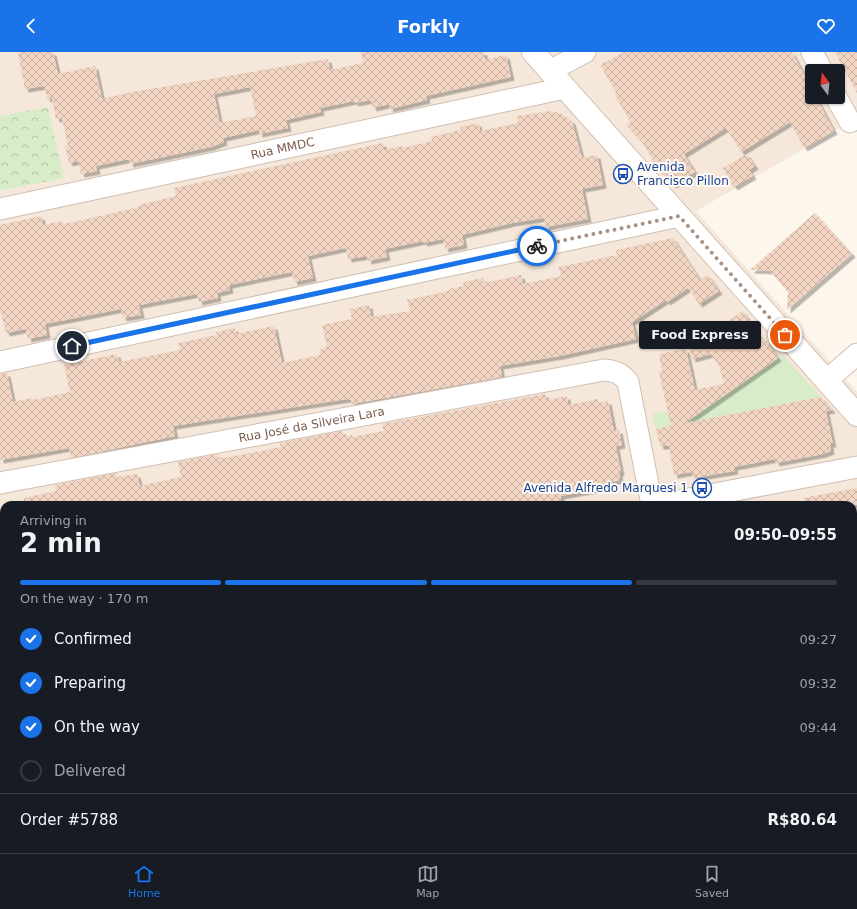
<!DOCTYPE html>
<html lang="en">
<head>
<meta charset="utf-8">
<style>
	body { margin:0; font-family:"DejaVu Sans",sans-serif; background:#242831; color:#f1f3f6; height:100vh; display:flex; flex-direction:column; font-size:15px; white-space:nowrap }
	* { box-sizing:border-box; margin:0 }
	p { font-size:13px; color:#9ea1a6 }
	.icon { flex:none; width:22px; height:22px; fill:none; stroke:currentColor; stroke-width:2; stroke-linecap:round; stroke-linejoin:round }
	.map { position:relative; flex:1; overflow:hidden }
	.panel { position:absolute; left:0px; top:449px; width:857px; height:352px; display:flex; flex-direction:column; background:#171b24; border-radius:12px 12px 0 0; box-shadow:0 1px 3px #0004 }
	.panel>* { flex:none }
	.needle { width:26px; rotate:345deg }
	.controls { position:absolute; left:805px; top:12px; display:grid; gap:8px }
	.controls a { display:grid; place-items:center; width:40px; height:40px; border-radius:4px; background:#171b24; box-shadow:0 1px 3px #0004; font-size:20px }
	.pin { position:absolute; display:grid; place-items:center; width:34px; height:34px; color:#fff; margin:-17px; border:2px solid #fff; border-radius:50%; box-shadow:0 1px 4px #0007 }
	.courier { position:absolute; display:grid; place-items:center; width:40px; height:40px; margin:-20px; border:3px solid #1a73e8; border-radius:50%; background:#fff; color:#222; box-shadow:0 1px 5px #0007 }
	.bubble { position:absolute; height:28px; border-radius:4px; background:#171b24; box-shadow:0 1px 3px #0004; font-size:13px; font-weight:700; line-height:28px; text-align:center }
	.headline em { font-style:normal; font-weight:700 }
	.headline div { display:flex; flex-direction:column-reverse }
	.headline { display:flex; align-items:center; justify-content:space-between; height:68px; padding:0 20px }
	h1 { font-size:26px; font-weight:700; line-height:30px }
	.bar { display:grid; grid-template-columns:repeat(4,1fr); gap:6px 4px; align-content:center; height:48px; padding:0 20px }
	.bar i { height:5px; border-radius:3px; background:#363941 }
	.bar .active { background:#1a73e8 }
	.bar p { grid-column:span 4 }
	.line { display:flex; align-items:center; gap:10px; padding:0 20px; border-top:1px solid #363941 }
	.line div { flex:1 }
	ol { padding:0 20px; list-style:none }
	li { display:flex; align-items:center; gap:12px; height:44px }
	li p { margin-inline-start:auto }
	li .icon { padding:4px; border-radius:50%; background:#1a73e8; color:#fff; stroke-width:4 }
	li:last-child { color:#9ea1a6 }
	li i { width:22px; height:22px; border:2px solid #363941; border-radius:50% }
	header { display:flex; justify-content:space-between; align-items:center; height:52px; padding:0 20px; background:#1a73e8; color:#fff; font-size:18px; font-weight:700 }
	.dock { display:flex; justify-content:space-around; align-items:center; height:56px; border-top:1px solid #363941; background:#171b24; font-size:11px; color:#9ea1a6 }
	.dock a { display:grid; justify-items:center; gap:2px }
	.dock .active { color:#1a73e8 }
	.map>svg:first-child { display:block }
	.residential { fill:#f5e8da; fill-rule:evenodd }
	.grass { fill:#d8ecc9 }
	.forest { fill:url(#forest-crowns) }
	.building { fill:url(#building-cross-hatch); fill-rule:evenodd; filter:url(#shadow) }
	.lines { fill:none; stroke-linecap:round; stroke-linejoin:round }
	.minor-casing { stroke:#d1beb0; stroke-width:23 }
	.secondary-casing { stroke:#d6c0b0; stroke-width:24 }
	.minor { stroke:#fff; stroke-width:21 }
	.secondary { stroke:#fff; stroke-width:22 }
	.done { stroke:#a89285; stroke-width:4; stroke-dasharray:0 7.2 }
	.route { stroke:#1a73e8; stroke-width:5 }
	.labels { text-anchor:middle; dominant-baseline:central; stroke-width:4; stroke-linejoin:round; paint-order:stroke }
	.street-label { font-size:12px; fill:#7a5c4d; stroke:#fffaf3 }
	.transit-label { font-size:12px; fill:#164399; stroke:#fffaf3; text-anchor:start }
</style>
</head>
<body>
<header><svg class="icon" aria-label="back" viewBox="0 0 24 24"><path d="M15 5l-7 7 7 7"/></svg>Forkly<svg class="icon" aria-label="heart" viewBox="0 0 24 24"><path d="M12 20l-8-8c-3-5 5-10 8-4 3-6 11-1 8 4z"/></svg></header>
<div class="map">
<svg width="857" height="801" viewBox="0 0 857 801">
	<defs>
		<pattern id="forest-crowns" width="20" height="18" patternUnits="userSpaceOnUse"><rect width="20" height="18" fill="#d8ecc9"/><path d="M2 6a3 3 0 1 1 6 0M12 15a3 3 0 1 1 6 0" fill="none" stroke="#b4c2a5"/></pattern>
		<pattern id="building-cross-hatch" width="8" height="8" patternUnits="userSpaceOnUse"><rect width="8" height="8" fill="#f3d5c3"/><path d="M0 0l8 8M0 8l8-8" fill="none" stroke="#cab0a1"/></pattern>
		<filter id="shadow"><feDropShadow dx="3.5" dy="3.5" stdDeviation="0" flood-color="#0004"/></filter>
	</defs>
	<rect width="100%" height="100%" fill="#fdf6ec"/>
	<!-- residential -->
	<path class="residential" d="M 0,0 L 857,0 L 857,66 L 696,159 L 857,340 L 857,801 L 0,801 L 0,139 L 64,126 L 48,56 L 0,64 ZM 812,19 L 838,19 L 838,45 L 812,45 ZM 4,453 L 853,453 L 853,797 L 4,797 Z"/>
	<!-- grass -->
	<path class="grass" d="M 783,303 L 821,345 L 656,377 L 653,362 L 718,348 Z"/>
	<!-- forest -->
	<path class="forest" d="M 48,55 L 64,126 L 0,139 L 0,64 Z
		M 853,707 L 857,707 L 857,801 L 840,801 L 840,797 L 853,797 Z"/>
	<!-- building -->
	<path class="building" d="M 18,0 L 53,0 L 58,22 L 95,14 L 102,47 L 127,41 L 328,7 L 330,18 L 363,11 L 361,0 L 484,0 L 485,8 L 506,3 L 511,25 L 426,44 L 427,48 L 390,57 L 389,52 L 373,56 L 371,48 L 355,51 L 354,49 L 320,56 L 321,60 L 286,68 L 288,76 L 259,82 L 259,78 L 223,86 L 224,90 L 211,95 L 130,112 L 129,107 L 96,114 L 97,119 L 81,122 L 78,109 L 69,111 L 65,94 L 68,94 L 62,66 L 56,67 L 52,46 L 47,47 L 44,34 L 25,37 ZM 250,35 L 256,64 L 220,71 L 214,42 Z
		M 624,0 L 792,0 L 812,37 L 812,45 L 816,45 L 834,79 L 804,96 L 790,70 L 741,100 L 726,76 L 684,102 L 695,120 L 673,133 L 657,116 L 643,91 L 626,73 L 630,70 L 615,43 L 617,42 L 600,13 Z
		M 835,0 L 857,0 L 857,41 Z
		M 551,59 L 562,62 L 572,69 L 582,106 L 597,103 L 603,133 L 582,137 L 588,167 L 546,175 L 544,166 L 512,171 L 462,183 L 464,193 L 445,197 L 443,187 L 424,191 L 423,189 L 385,197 L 387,205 L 368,209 L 367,204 L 348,207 L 346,196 L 308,204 L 313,226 L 294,230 L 292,220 L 229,233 L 230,238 L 217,241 L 218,246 L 199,250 L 197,242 L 139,253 L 141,263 L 123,266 L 121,257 L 45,272 L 47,283 L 28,287 L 26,277 L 6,281 L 0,257 L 0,173 L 41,164 L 43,173 L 62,169 L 63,172 L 74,170 L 139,155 L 139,153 L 176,144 L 174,136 L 383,91 L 384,98 L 403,94 L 403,96 L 432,89 L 431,85 L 461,78 L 460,75 L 478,71 L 480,79 L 518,71 L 517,64 Z
		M 747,102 L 755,114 L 749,118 L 753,124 L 734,135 L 723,116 Z
		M 815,161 L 852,202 L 787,258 L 788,240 L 770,219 L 750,218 Z
		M 673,186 L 700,228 L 708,223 L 719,239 L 699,252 L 688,236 L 667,250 L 666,248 L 632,270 L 636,287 L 560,304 L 500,314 L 502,325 L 352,352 L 351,348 L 347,347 L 173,374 L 175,384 L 71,406 L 69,396 L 0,408 L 0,322 L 7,321 L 13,350 L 32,346 L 33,348 L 70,340 L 64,313 L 117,302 L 119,310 L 180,298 L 179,291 L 217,283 L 216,280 L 235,276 L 236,282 L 274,274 L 282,311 L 320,303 L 319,298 L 327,294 L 322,273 L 352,267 L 350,257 L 369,253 L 371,265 L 410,259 L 407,248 L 449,239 L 449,237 L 464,234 L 463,230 L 483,226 L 484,231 L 521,223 L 523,232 L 561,224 L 559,215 L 617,203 L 616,198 Z
		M 743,259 L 764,290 L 766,288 L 778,306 L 685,371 L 821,345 L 832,358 L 826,359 L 833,392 L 830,392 L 831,399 L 823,402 L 776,411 L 775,407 L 734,415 L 735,419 L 693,426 L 692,420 L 674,423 L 669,394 L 660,394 L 656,377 L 671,374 L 659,320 L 662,319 L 659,302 L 686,297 L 695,338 L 724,332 L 719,314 L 711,302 L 692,307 L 688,287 L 718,279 L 717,277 Z
		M 545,342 L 546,348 L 567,344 L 568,353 L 598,347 L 599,351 L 608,349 L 614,379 L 619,378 L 622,393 L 616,394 L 621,420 L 619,421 L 620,428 L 602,432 L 603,436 L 561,444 L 561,448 L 545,451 L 545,453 L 24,453 L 24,446 L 56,439 L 55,433 L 116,421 L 117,425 L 137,422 L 140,434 L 181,425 L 178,410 L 218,402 L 219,407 L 281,395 L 280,391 L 342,379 L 343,385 L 352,383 L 352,385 L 384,379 L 382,372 Z
		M 857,436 L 857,453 L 804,453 L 803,446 Z"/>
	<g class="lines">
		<!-- minor casing -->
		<g class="minor-casing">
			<g id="minor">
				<path d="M 812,0 L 822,19"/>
				<path d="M 550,19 L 585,0"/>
				<path d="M 836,45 L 850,70"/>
				<path id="s1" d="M 0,157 L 565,36"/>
				<path d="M 0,310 L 679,164"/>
				<path d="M 826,329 L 857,302"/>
				<path id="s2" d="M 0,431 L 604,318 C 615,319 621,321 628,330 L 652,453"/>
				<path d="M 657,453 L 857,415"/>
				<path d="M 853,569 L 857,568"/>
				<path d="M 0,575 L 4,575"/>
				<path d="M 0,727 L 4,726"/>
				<path d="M 212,797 L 213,801"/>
				<path d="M 821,797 L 821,801"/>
				<path d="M 560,801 L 582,797"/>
			</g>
		</g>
		<!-- secondary casing -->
		<g class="secondary-casing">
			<path id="secondary" d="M 533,0 L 857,363"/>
		</g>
		<!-- minor -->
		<use href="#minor" class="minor"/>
		<!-- secondary -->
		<use href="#secondary" class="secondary"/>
	</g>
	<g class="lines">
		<!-- done -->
		<path class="done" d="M 537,194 L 679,164 L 785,283"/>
		<!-- route -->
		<path class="route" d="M 72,294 L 537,194"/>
	</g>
	<!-- icons -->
	<defs>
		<g id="bus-ring" transform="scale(1)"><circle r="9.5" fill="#fffaf3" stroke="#1a4fb4" stroke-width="1.5"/><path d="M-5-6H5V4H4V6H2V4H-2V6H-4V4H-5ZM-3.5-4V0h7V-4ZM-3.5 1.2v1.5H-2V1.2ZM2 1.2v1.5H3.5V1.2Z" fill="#1a4fb4"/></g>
	</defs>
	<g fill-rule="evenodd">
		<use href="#bus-ring" x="623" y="122"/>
		<use href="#bus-ring" x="702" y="436"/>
	</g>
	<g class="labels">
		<!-- street labels -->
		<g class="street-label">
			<text stroke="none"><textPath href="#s1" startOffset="289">Rua MMDC</textPath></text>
			<text stroke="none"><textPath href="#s2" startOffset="317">Rua José da Silveira Lara</textPath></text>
		</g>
		<!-- transit labels -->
		<g class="transit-label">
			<text x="637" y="115">Avenida<tspan x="637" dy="14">Francisco Pillon</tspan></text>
			<text x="688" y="436" text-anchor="end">Avenida Alfredo Marquesi 1</text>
		</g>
	</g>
</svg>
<div class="controls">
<a><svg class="needle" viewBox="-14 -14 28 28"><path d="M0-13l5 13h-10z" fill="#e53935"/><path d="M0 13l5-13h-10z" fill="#9ea1a6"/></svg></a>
</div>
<div class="pin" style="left:785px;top:283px;background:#ea580c"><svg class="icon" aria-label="bag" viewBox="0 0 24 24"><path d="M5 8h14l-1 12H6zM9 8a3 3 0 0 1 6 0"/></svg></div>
<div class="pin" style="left:72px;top:294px;background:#1f2937"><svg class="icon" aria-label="home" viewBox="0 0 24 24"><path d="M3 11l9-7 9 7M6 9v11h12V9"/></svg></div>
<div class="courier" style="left:537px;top:194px"><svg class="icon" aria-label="bike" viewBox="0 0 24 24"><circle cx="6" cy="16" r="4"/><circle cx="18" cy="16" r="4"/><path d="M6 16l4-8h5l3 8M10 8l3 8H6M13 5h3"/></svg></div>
<div class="bubble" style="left:639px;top:269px;width:122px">Food Express</div>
<section class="panel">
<div class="headline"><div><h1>2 min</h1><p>Arriving in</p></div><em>09:50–09:55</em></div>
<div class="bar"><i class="active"></i><i class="active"></i><i class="active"></i><i></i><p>On the way · 170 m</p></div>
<ol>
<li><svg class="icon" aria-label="check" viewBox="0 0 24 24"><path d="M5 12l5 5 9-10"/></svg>Confirmed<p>09:27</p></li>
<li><svg class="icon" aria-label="check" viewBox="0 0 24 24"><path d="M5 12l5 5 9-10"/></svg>Preparing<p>09:32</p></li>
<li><svg class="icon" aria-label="check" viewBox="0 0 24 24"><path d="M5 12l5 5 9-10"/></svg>On the way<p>09:44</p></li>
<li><i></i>Delivered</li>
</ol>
<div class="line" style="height:52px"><div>Order #5788</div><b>R$80.64</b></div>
</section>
</div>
<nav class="dock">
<a class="active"><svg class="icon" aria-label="home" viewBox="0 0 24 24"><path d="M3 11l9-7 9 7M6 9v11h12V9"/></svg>Home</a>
<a><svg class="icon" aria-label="map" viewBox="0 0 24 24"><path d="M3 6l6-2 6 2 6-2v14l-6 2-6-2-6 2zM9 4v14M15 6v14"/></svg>Map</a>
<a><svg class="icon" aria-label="saved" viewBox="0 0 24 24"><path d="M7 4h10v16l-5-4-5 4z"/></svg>Saved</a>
</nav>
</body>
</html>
